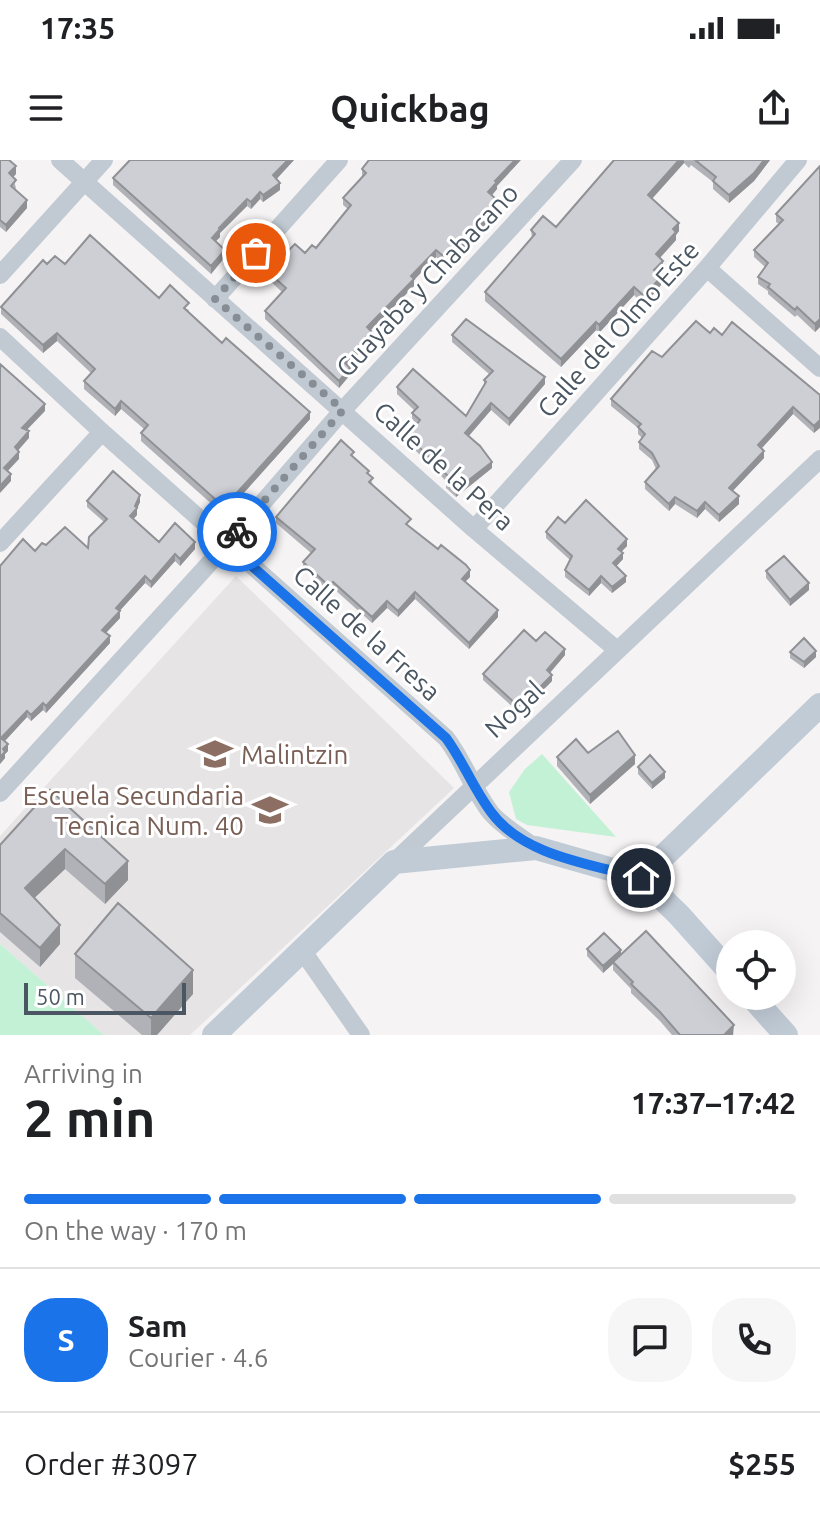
<!DOCTYPE html>
<html lang="en">
<head>
<meta charset="utf-8">
<style>
	body { margin:0; font-family:Ubuntu,sans-serif; background:#f6f6f6; color:#202124; height:100vh; display:flex; flex-direction:column; font-size:30px; white-space:nowrap }
	* { box-sizing:border-box; margin:0 }
	p { font-size:26px; color:#757577 }
	.icon { flex:none; width:44px; height:44px; fill:none; stroke:currentColor; stroke-width:2; stroke-linecap:round; stroke-linejoin:round }
	.map { position:relative; height:875px; overflow:hidden }
	.details { display:flex; flex-direction:column; background:#fff; flex:1 }
	.details>* { flex:none }
	.tools { position:absolute; left:716px; top:770px; display:grid; gap:16px }
	.tools a { display:grid; place-items:center; width:80px; height:80px; border-radius:50%; background:#fff; box-shadow:0 8px 32px #0002; font-size:40px }
	.scale { position:absolute; left:24px; bottom:20px; width:162px; box-sizing:border-box; padding-left:8px; border:4px solid #4a5661; border-top:0; font-size:22px; line-height:28px; white-space:nowrap; color:#4a5661; -webkit-text-stroke:6px #fff; paint-order:stroke }
	.pin { position:absolute; display:grid; place-items:center; width:68px; height:68px; color:#fff; margin:-34px; border:4px solid #fff; border-radius:50%; box-shadow:0 2px 8px #0007 }
	.courier { position:absolute; display:grid; place-items:center; width:80px; height:80px; margin:-40px; border:6px solid #1a73e8; border-radius:50%; background:#fff; color:#222; box-shadow:0 2px 10px #0007 }
	.summary em { font-style:normal; font-weight:600 }
	.summary div { display:flex; flex-direction:column-reverse }
	.summary { display:flex; align-items:center; justify-content:space-between; height:136px; padding:0 24px }
	h1 { font-size:52px; font-weight:600; line-height:60px }
	.bar { display:grid; grid-template-columns:repeat(4,1fr); gap:12px 8px; align-content:center; height:96px; padding:0 24px }
	.bar i { height:10px; border-radius:6px; background:#e0e0e0 }
	.bar .active { background:#1a73e8 }
	.bar p { grid-column:span 4 }
	.line { display:flex; align-items:center; gap:20px; padding:0 24px; border-top:2px solid #e0e0e0 }
	.line div { flex:1 }
	.round { display:grid; place-items:center; flex:none; width:84px; height:84px; border-radius:32px; background:#f6f6f6 }
	.status { display:flex; justify-content:space-between; align-items:center; height:56px; padding:0 40px; background:#fff; direction:ltr }
	.status svg { height:22px; fill:currentColor }
	header { display:flex; justify-content:space-between; align-items:center; height:104px; padding:0 24px; background:#fff; font-size:36px; font-weight:600 }
	.map>svg:first-child { display:block }
	.education { fill:#e6e4e5 }
	.green { fill:#c3f1d5 }
	.lines { fill:none; stroke-linecap:round; stroke-linejoin:round }
	.street { stroke:#c1cad2; stroke-width:18 }
	.secondary { stroke:#c1cbd6; stroke-width:24 }
	.wall { fill:#b0b2b7 }
	.shaded-wall { fill:#909195 }
	.building { fill:#cdcfd5; stroke:#909195; stroke-width:2 }
	.done { stroke:#868d94; stroke-width:8; stroke-dasharray:0 14.4 }
	.route { stroke:#1a73e8; stroke-width:10 }
	.labels { text-anchor:middle; dominant-baseline:central; stroke-width:6; stroke-linejoin:round; paint-order:stroke }
	.street-label { font-size:26px; fill:#4a5661; stroke:#fff }
	.education-label { font-size:26px; fill:#785e54; stroke:#fff; text-anchor:start }
</style>
</head>
<body>
<div class="status"><b>17:35</b><svg viewBox="0 0 49 12"><path d="M0 12V9h3v3zM5 12V6h3v6zM10 12V3h3v9zM15 12V0h3v12zM26 1h20v11H26zM47 4h2v5h-2z"/></svg></div>
<header><svg class="icon" aria-label="menu" viewBox="0 0 24 24"><path d="M4 6h16M4 12h16M4 18h16"/></svg>Quickbag<svg class="icon" aria-label="share" viewBox="0 0 24 24"><path d="M12 15V3M7 8l5-5 5 5M5 13v7h14v-7"/></svg></header>
<div class="map">
<svg width="820" height="875" viewBox="0 0 820 875">
	<rect width="100%" height="100%" fill="#f5f3f3"/>
	<!-- education -->
	<path class="education" d="M 236,416 L 454,628 L 190,875 L 104,875 L 0,784 L 0,676 Z"/>
	<!-- green -->
	<path class="green" d="M 542,594 L 616,677 L 527,665 L 516,659 L 509,632 L 525,609 Z
		M 0,784 L 104,875 L 0,875 Z"/>
	<g class="lines">
		<!-- street -->
		<path class="street" d="M 60,0 L 474,369 L 617,490
			M 707,108 L 820,208
			M 0,115 L 104,0
			M 215,139 L 339,0
			M 0,177 L 102,272 L 446,578 C 464,601 473,630 491,653 C 503,667 521,677 536,688
			M 474,369 L 707,108 L 798,0
			M 0,383 L 102,272
			M 0,633 L 227,384 L 343,250 L 573,0
			M 394,702 L 820,299
			M 302,790 L 361,875"/>
		<!-- secondary -->
		<path class="secondary" d="M 641,718 L 820,545
			M 751,836 L 786,875
			M 214,875 L 394,702 L 536,688 L 641,718 L 679,755 L 730,812"/>
	</g>
	<!-- wall -->
	<path class="wall" d="M 0,0 L 16,14 L 13,17 L 16,28 L 15,29 L 27,48 L 6,72 L 0,67 Z
		M 130,0 L 294,0 L 276,19 L 280,30 L 263,42 L 260,39 L 251,49 L 247,46 L 220,73 L 220,77 L 216,81 L 225,97 L 211,114 L 113,25 L 113,18 Z
		M 614,0 L 770,0 L 754,21 L 729,43 L 713,29 L 713,22 L 691,5 L 689,8 L 684,3 L 652,39 L 679,71 L 676,75 L 676,80 L 660,98 L 663,109 L 658,114 L 661,125 L 644,145 L 634,135 L 599,173 L 596,170 L 561,207 L 485,141 L 485,132 L 532,78 L 531,70 L 556,67 Z
		M 820,6 L 820,167 L 815,172 L 797,155 L 795,157 L 768,134 L 768,131 L 758,124 L 758,117 L 765,107 L 754,97 L 754,90 L 779,64 L 776,62 L 776,54 Z
		M 362,9 L 497,26 L 497,29 L 492,35 L 496,46 L 488,56 L 488,62 L 448,107 L 436,97 L 414,120 L 414,126 L 371,170 L 371,178 L 348,206 L 350,215 L 339,228 L 265,159 L 265,151 L 282,132 L 267,118 L 267,111 L 316,88 L 348,49 L 343,45 L 343,38 L 362,17 Z
		M 47,104 L 159,138 L 189,150 L 188,152 L 222,183 L 310,259 L 224,355 L 141,281 L 141,273 L 144,269 L 121,249 L 115,256 L 84,229 L 84,221 L 91,213 L 57,181 L 43,193 L 1,154 L 1,147 Z
		M 710,173 L 722,175 L 820,235 L 814,273 L 793,254 L 762,288 L 764,298 L 732,331 L 739,344 L 719,362 L 705,349 L 697,358 L 675,344 L 669,351 L 645,329 L 645,322 L 656,309 L 652,300 L 639,289 L 639,282 L 642,278 L 638,274 L 638,268 L 611,246 L 611,239 L 662,197 Z
		M 452,175 L 545,224 L 509,266 L 491,250 L 469,276 L 492,308 L 456,337 L 446,328 L 446,321 L 408,283 L 408,276 L 417,264 L 412,259 L 412,253 L 414,250 L 397,234 L 397,227 L 466,256 L 484,226 L 484,220 L 489,214 L 452,182 Z
		M 354,297 L 369,315 L 373,325 L 410,367 L 470,417 L 465,422 L 498,457 L 469,489 L 415,439 L 398,457 L 387,448 L 372,463 L 333,428 L 329,432 L 303,409 L 303,402 L 311,393 L 276,363 L 276,357 Z
		M 87,341 L 140,342 L 137,348 L 137,355 L 133,359 L 159,382 L 195,389 L 180,406 L 175,401 L 151,428 L 145,423 L 119,451 L 120,458 L 106,473 L 110,483 L 46,553 L 43,550 L 31,561 L 27,557 L 5,581 L 8,591 L 5,594 L 5,598 L 0,604 L 35,391 L 46,385 L 88,388 L 104,362 L 87,347 Z
		M 565,363 L 627,386 L 621,392 L 623,399 L 616,406 L 626,422 L 612,433 L 601,423 L 589,436 L 565,417 L 565,410 L 570,400 L 546,378 L 546,372 Z
		M 766,411 L 809,430 L 790,446 L 766,418 Z
		M 536,481 L 565,495 L 550,513 L 552,521 L 537,536 L 533,532 L 516,550 L 483,520 L 483,514 Z
		M 790,492 L 816,497 L 804,508 L 790,498 Z
		M 557,597 L 635,604 L 590,644 L 557,606 Z
		M 638,607 L 665,618 L 652,629 L 638,614 Z
		M 50,630 L 128,720 L 105,744 L 65,709 L 34,738 L 60,784 L 40,807 L 0,772 L 0,685 Z
		M 587,789 L 621,795 L 734,874 L 672,875 L 660,861 L 631,833 L 631,829 L 613,810 L 613,803 L 603,813 L 587,796 Z
		M 75,794 L 193,834 L 157,875 L 142,875 L 75,818 Z"/>
	<!-- shaded-wall -->
	<path class="shaded-wall" d="M 288,0 L 294,0 L 273,23 L 273,15 Z
		M 515,0 L 521,0 L 497,26 L 497,29 L 488,40 L 488,32 L 495,21 Z
		M 679,0 L 684,0 L 684,3 L 648,43 L 648,35 Z
		M 764,0 L 770,0 L 754,21 L 729,43 L 729,35 Z
		M 16,6 L 16,14 L 9,21 L 9,13 Z
		M 280,23 L 280,30 L 263,42 L 263,35 Z
		M 260,32 L 260,39 L 251,49 L 251,42 Z
		M 247,39 L 247,46 L 220,73 L 220,77 L 212,85 L 212,78 L 219,68 Z
		M 496,39 L 496,46 L 488,56 L 488,62 L 448,107 L 448,100 Z
		M 27,40 L 27,48 L 6,72 L 6,65 Z
		M 679,63 L 679,71 L 676,75 L 676,80 L 656,102 L 656,94 L 673,69 Z
		M 225,90 L 225,97 L 211,114 L 211,106 Z
		M 436,90 L 436,97 L 414,120 L 414,126 L 367,174 L 367,167 L 411,116 Z
		M 663,101 L 663,109 L 654,118 L 654,110 Z
		M 661,117 L 661,125 L 644,145 L 644,136 Z
		M 634,127 L 634,135 L 599,173 L 599,165 Z
		M 820,159 L 820,167 L 815,172 L 815,164 Z
		M 596,162 L 596,170 L 561,207 L 561,199 Z
		M 371,171 L 371,178 L 345,210 L 345,203 Z
		M 57,173 L 57,181 L 43,193 L 43,185 Z
		M 350,208 L 350,215 L 339,228 L 339,221 Z
		M 545,217 L 545,224 L 509,266 L 509,259 Z
		M 121,241 L 121,249 L 115,256 L 115,249 Z
		M 491,243 L 491,250 L 465,280 L 465,273 Z
		M 45,244 L 45,251 L 22,275 L 22,268 Z
		M 793,247 L 793,254 L 758,292 L 758,285 Z
		M 310,252 L 310,259 L 224,355 L 224,347 Z
		M 820,260 L 820,268 L 814,273 L 814,266 Z
		M 29,271 L 29,278 L 15,294 L 15,287 Z
		M 764,291 L 764,298 L 729,335 L 729,328 Z
		M 19,292 L 19,299 L 4,315 L 4,308 Z
		M 492,302 L 492,308 L 456,337 L 456,330 Z
		M 11,314 L 11,321 L 0,333 L 0,326 Z
		M 140,335 L 140,342 L 137,349 L 137,355 L 130,363 L 130,356 Z
		M 739,336 L 739,344 L 719,362 L 719,355 Z
		M 675,337 L 675,344 L 669,351 L 669,344 Z
		M 705,342 L 705,349 L 697,358 L 697,351 Z
		M 627,379 L 627,386 L 618,395 L 618,389 Z
		M 195,382 L 195,389 L 180,406 L 180,399 Z
		M 623,393 L 623,399 L 613,410 L 613,403 Z
		M 175,394 L 175,401 L 151,428 L 151,422 Z
		M 470,410 L 470,417 L 462,425 L 462,419 Z
		M 145,416 L 145,423 L 116,455 L 116,448 Z
		M 601,416 L 601,423 L 589,436 L 589,430 Z
		M 626,416 L 626,422 L 612,433 L 612,427 Z
		M 333,422 L 333,428 L 329,432 L 329,426 Z
		M 809,423 L 809,430 L 790,446 L 790,440 Z
		M 415,432 L 415,439 L 398,457 L 398,451 Z
		M 387,441 L 387,448 L 372,463 L 372,457 Z
		M 498,450 L 498,457 L 469,489 L 469,483 Z
		M 120,451 L 120,458 L 102,477 L 102,470 Z
		M 110,476 L 110,483 L 46,553 L 46,546 Z
		M 565,489 L 565,495 L 547,516 L 547,510 Z
		M 816,491 L 816,497 L 804,508 L 804,502 Z
		M 552,515 L 552,521 L 537,536 L 537,530 Z
		M 533,526 L 533,532 L 516,550 L 516,544 Z
		M 43,543 L 43,550 L 31,561 L 31,555 Z
		M 27,551 L 27,557 L 1,585 L 1,578 Z
		M 8,584 L 8,591 L 5,594 L 5,598 L 0,604 L 0,597 L 3,589 Z
		M 635,595 L 635,604 L 590,644 L 590,635 Z
		M 665,612 L 665,618 L 652,629 L 652,623 Z
		M 65,689 L 65,709 L 25,747 L 25,728 Z
		M 128,701 L 128,720 L 105,744 L 105,724 Z
		M 60,765 L 60,784 L 40,807 L 40,788 Z
		M 621,790 L 621,797 L 603,813 L 603,806 Z
		M 193,810 L 193,834 L 157,875 L 151,875 L 151,858 Z
		M 734,865 L 733,875 L 724,875 Z"/>
	<!-- building -->
	<path class="building" d="M 0,0 L 9,0 L 16,6 L 9,13 L 16,20 L 11,26 L 27,40 L 6,65 L 0,60 Z
		M 130,0 L 288,0 L 273,15 L 280,23 L 263,35 L 260,32 L 251,42 L 247,39 L 219,68 L 220,69 L 212,78 L 225,90 L 211,106 L 113,18 Z
		M 369,0 L 515,0 L 495,21 L 497,22 L 488,32 L 496,39 L 485,52 L 488,55 L 448,100 L 436,90 L 411,116 L 414,119 L 367,167 L 371,171 L 345,203 L 350,208 L 339,221 L 265,151 L 286,128 L 267,111 L 295,84 L 305,93 L 312,85 L 316,88 L 351,45 L 343,38 L 366,13 L 362,9 Z
		M 614,0 L 679,0 L 648,35 L 679,63 L 673,69 L 676,72 L 656,94 L 663,101 L 654,110 L 661,117 L 644,136 L 634,127 L 599,165 L 596,162 L 561,199 L 485,132 L 535,74 L 531,70 L 543,56 L 556,67 Z
		M 695,0 L 764,0 L 754,13 L 729,35 L 713,21 L 716,17 Z
		M 820,6 L 820,159 L 815,164 L 797,147 L 795,150 L 768,127 L 770,124 L 758,117 L 768,103 L 754,90 L 783,60 L 776,54 Z
		M 90,75 L 159,138 L 170,125 L 189,143 L 184,148 L 222,183 L 226,178 L 310,252 L 224,347 L 141,273 L 148,265 L 121,241 L 115,249 L 84,221 L 95,209 L 57,173 L 43,185 L 1,147 L 43,100 L 47,104 L 55,96 L 65,104 Z
		M 466,159 L 545,217 L 509,259 L 491,243 L 465,273 L 480,286 L 492,302 L 456,330 L 446,321 L 449,317 L 408,276 L 420,260 L 412,253 L 418,247 L 397,227 L 413,209 L 466,256 L 486,222 L 484,220 L 493,211 L 452,175 Z
		M 696,161 L 710,173 L 714,168 L 722,175 L 732,162 L 820,235 L 820,260 L 814,266 L 793,247 L 758,285 L 764,291 L 729,328 L 739,336 L 719,355 L 705,342 L 697,351 L 675,337 L 669,344 L 645,322 L 659,306 L 652,293 L 639,282 L 645,274 L 638,267 L 641,264 L 611,239 L 652,191 L 662,197 Z
		M 0,204 L 45,244 L 22,268 L 29,271 L 15,287 L 19,292 L 4,308 L 11,314 L 0,326 Z
		M 341,280 L 354,292 L 351,295 L 369,311 L 367,313 L 373,318 L 369,322 L 411,359 L 406,364 L 438,389 L 441,385 L 466,405 L 470,410 L 462,419 L 498,450 L 469,483 L 415,432 L 398,451 L 387,441 L 372,457 L 333,422 L 329,426 L 303,402 L 315,389 L 276,357 Z
		M 113,311 L 140,335 L 135,346 L 137,348 L 130,356 L 159,382 L 175,363 L 195,382 L 180,399 L 175,394 L 151,422 L 145,416 L 116,448 L 120,451 L 102,470 L 110,476 L 46,546 L 43,543 L 31,555 L 27,551 L 1,578 L 8,584 L 3,589 L 5,592 L 0,597 L 0,406 L 23,379 L 35,391 L 42,383 L 46,385 L 65,367 L 88,388 L 89,377 L 107,359 L 87,341 Z
		M 586,340 L 627,379 L 618,389 L 623,393 L 613,403 L 626,416 L 612,427 L 601,416 L 589,430 L 565,410 L 572,396 L 546,372 L 558,357 L 565,363 Z
		M 784,396 L 809,423 L 790,440 L 766,411 Z
		M 524,470 L 536,481 L 545,472 L 565,489 L 547,510 L 552,515 L 537,530 L 533,526 L 516,544 L 483,514 Z
		M 804,478 L 816,491 L 804,502 L 790,492 Z
		M 618,571 L 635,595 L 590,635 L 557,597 L 576,579 L 588,593 Z
		M 650,595 L 665,612 L 652,623 L 638,607 Z
		M 50,630 L 128,701 L 105,724 L 65,689 L 25,728 L 60,765 L 40,788 L 0,753 L 0,685 Z
		M 118,743 L 193,810 L 151,858 L 75,794 Z
		M 646,771 L 734,865 L 724,875 L 680,875 L 660,852 L 631,824 L 633,822 L 613,802 Z
		M 604,773 L 621,790 L 603,806 L 587,789 Z"/>
	<g class="lines">
		<!-- done -->
		<path class="done" d="M 237,372 L 343,250 L 215,139 L 256,93"/>
		<!-- route -->
		<path class="route" d="M 237,372 L 227,384 L 446,578 C 463,601 473,628 491,652 C 523,696 591,704 641,718"/>
	</g>
	<!-- icons -->
	<defs>
		<g id="school-bare" transform="scale(2.76)"><path d="M0-5L7-2L0 1L-7-2ZM-4 1L0 2.5L4 1V4Q0 6-4 4Z" fill="#8d6e63" stroke="#fff" stroke-width="2.5" paint-order="stroke"/></g>
	</defs>
	<g fill-rule="evenodd">
		<use href="#school-bare" x="215" y="594"/>
		<use href="#school-bare" x="270" y="650"/>
	</g>
	<g class="labels">
		<!-- street labels -->
		<g class="street-label">
			<text transform="translate(427 120) rotate(-47)">Guayaba y Chabacano</text>
			<text transform="translate(618 169) rotate(-48)">Calle del Olmo Este</text>
			<text transform="translate(444 306) rotate(42)">Calle de la Pera</text>
			<text transform="translate(367 473) rotate(42)">Calle de la Fresa</text>
			<text transform="translate(514 549) rotate(-43)">Nogal</text>
		</g>
		<!-- education labels -->
		<g class="education-label">
			<text x="241" y="594">Malintzin</text>
			<text x="244" y="635" text-anchor="end">Escuela Secundaria<tspan x="244" dy="30">Tecnica Num. 40</tspan></text>
		</g>
	</g>
</svg>
<div class="tools">
<a><svg class="icon" aria-label="locate" viewBox="0 0 24 24"><circle cx="12" cy="12" r="6"/><path d="M12 2v4M12 18v4M2 12h4M18 12h4"/></svg></a>
</div>
<div class="scale">50 m</div>
<div class="pin" style="left:256px;top:93px;background:#ea580c"><svg class="icon" aria-label="bag" viewBox="0 0 24 24"><path d="M5 8h14l-1 12H6zM9 8a3 3 0 0 1 6 0"/></svg></div>
<div class="pin" style="left:641px;top:718px;background:#1f2937"><svg class="icon" aria-label="home" viewBox="0 0 24 24"><path d="M3 11l9-7 9 7M6 9v11h12V9"/></svg></div>
<div class="courier" style="left:237px;top:372px"><svg class="icon" aria-label="bike" viewBox="0 0 24 24"><circle cx="6" cy="16" r="4"/><circle cx="18" cy="16" r="4"/><path d="M6 16l4-8h5l3 8M10 8l3 8H6M13 5h3"/></svg></div>
</div>
<section class="details">
<div class="summary"><div><h1>2 min</h1><p>Arriving in</p></div><em>17:37–17:42</em></div>
<div class="bar"><i class="active"></i><i class="active"></i><i class="active"></i><i></i><p>On the way · 170 m</p></div>
<div class="line" style="height:144px"><b class="round" style="background:#1a73e8;color:#fff">S</b><div><b>Sam</b><p>Courier · 4.6</p></div><a class="round"><svg class="icon" aria-label="chat" viewBox="0 0 24 24"><path d="M4 5h16v11H9l-5 4z"/></svg></a><a class="round"><svg class="icon" aria-label="phone" viewBox="0 0 24 24"><path d="M5 4h4l2 5-3 2q2 4 5 5l2-3 5 2v4C11 20 4 13 5 4z"/></svg></a></div>
<div class="line" style="height:104px"><div>Order #3097</div><b>$255</b></div>
</section>
</body>
</html>
